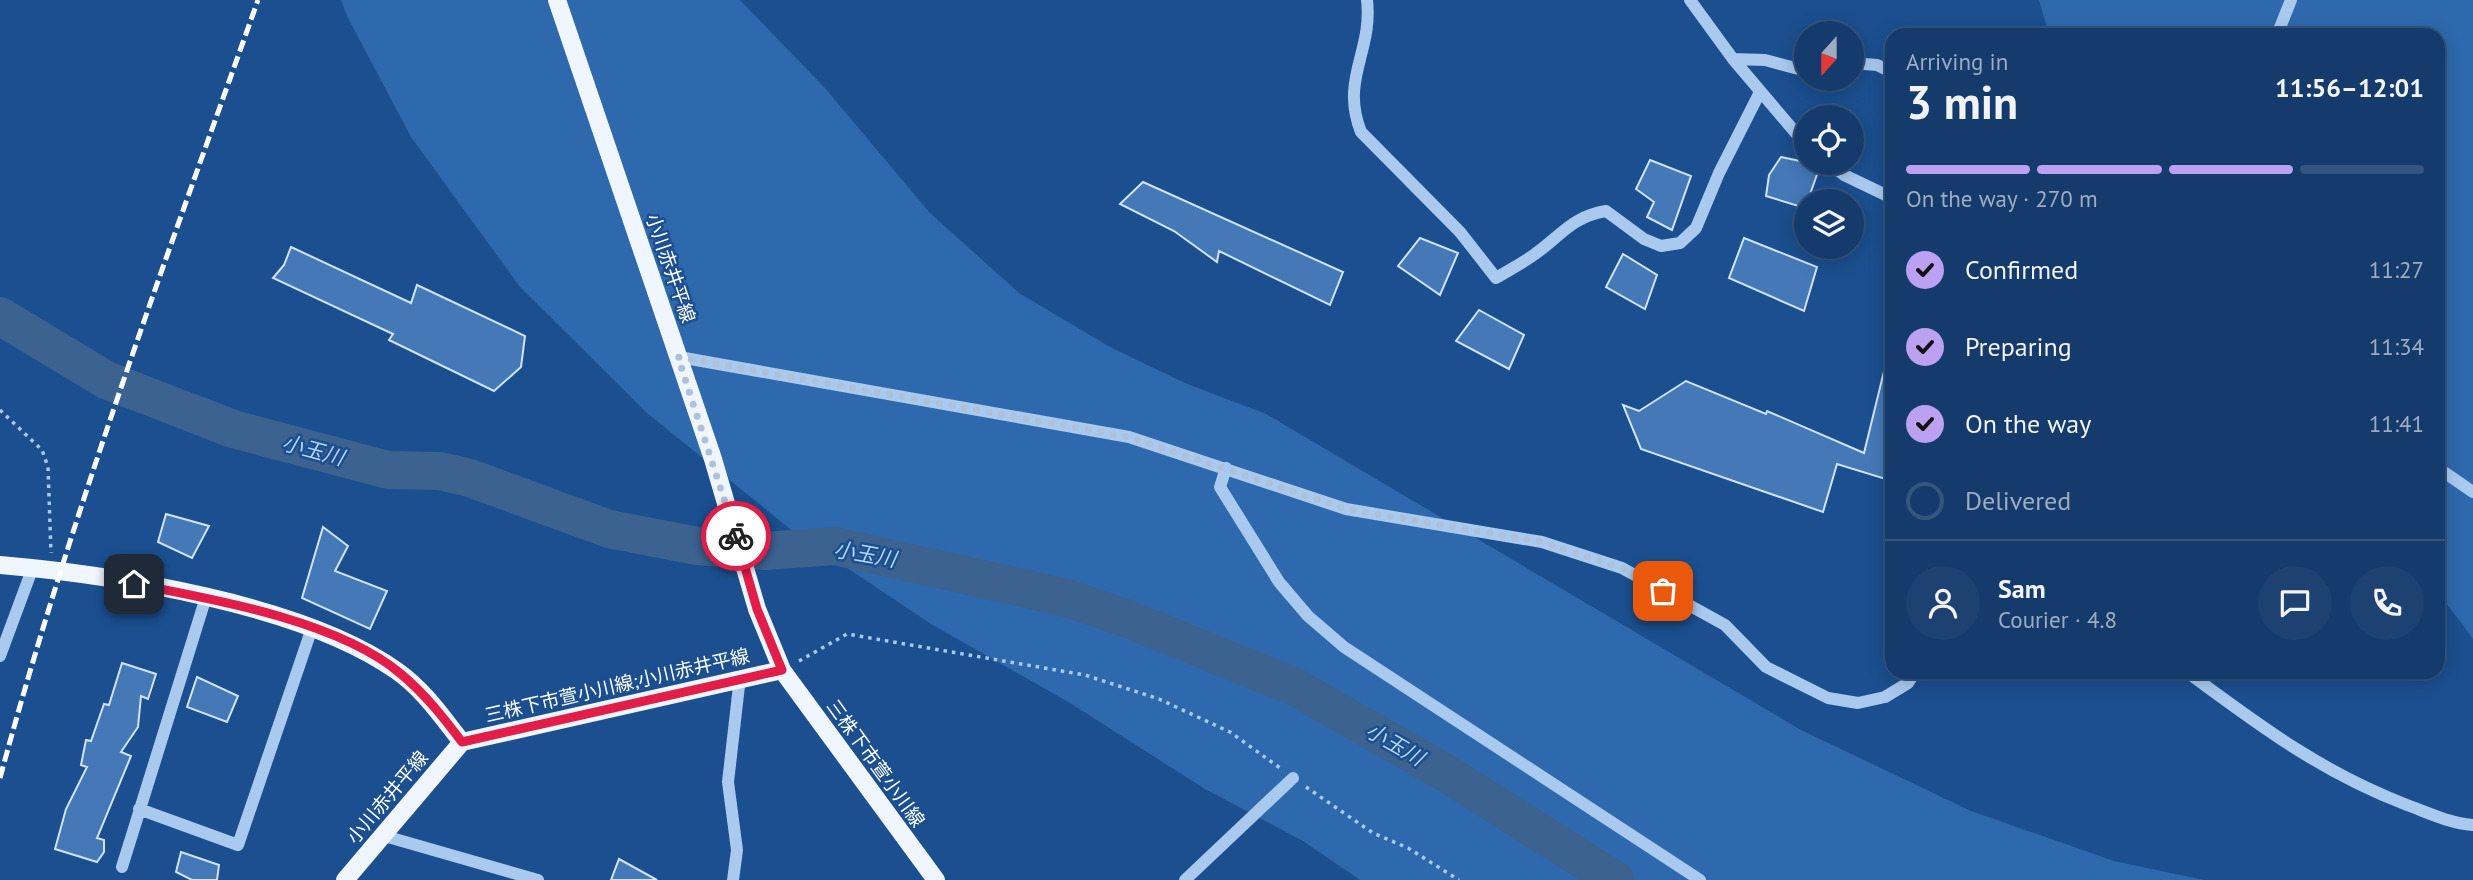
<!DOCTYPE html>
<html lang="en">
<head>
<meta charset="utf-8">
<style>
	body { margin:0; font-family:"PT Sans","Noto Sans JP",sans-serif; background:#1d4271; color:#f1f3f6; height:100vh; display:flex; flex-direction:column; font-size:26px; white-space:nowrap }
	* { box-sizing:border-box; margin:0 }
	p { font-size:23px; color:#9dadc1 }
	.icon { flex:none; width:38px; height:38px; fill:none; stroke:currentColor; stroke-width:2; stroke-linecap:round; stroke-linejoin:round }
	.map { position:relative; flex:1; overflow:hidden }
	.drawer { position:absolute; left:1885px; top:28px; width:560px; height:651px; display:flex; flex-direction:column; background:#143b6b; border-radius:21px; box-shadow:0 4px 18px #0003,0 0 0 2px #33557e }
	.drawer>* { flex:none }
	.needle { width:46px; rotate:201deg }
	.buttons { position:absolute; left:1794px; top:21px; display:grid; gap:14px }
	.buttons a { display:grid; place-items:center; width:70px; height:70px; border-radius:50%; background:#143b6b; box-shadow:0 4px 18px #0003,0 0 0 2px #33557e; font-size:35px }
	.pin { position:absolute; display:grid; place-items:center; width:60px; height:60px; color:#fff; margin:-30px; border-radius:14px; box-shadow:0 4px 10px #0006 }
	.courier { position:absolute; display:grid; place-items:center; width:70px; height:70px; margin:-35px; border:5px solid #e11d48; border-radius:50%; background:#fff; color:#222; box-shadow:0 2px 9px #0007 }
	.headline em { font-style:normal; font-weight:800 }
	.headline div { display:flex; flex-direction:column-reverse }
	.headline { display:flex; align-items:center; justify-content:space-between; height:119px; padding:0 21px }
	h1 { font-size:46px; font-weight:800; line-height:52px }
	.bar { display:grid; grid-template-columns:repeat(4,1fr); gap:10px 7px; align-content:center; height:84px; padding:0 21px }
	.bar i { height:9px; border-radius:5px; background:#33557e }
	.bar .active { background:#bca0f2 }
	.bar p { grid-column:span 4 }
	.line { display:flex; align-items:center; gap:18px; padding:0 21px; border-top:2px solid #33557e }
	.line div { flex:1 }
	.round { display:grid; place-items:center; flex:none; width:74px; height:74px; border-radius:37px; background:#1d4271 }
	ol { padding:0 21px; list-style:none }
	li { display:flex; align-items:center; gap:21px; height:77px }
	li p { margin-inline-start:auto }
	li .icon { padding:7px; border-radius:50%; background:#bca0f2; color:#111; stroke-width:4 }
	li:last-child { color:#9dadc1 }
	li i { width:38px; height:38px; border:4px solid #33557e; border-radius:50% }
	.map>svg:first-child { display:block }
	.green { fill:#2e69ad }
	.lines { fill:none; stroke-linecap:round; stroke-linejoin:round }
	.river { stroke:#3c6290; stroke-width:38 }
	.building { fill:#4478b7; stroke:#cfe3fa; stroke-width:2 }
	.path { stroke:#a9c9ee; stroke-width:3.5; stroke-dasharray:3.5 5; stroke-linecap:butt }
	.minor { stroke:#a9c9ee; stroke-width:12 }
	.major { stroke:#f0f6ff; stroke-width:18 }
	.rail { stroke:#fff; stroke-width:5; stroke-dasharray:12 5; stroke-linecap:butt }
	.done { stroke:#afc1d8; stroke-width:7; stroke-dasharray:0 12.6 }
	.route { stroke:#e11d48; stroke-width:9 }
	.labels { text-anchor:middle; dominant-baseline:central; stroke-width:5; stroke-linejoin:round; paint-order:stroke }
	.street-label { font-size:19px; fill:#fff; stroke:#1b4f8f }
	.water-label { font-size:21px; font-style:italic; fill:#b5d3f5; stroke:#1b4f8f }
</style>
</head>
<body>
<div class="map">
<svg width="2473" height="880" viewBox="0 0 2473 880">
	<rect width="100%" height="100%" fill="#1b4f8f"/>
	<!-- green -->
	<path class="green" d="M 341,0 L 740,0 L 824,87 L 930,213 L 1019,293 L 1110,347 L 1185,383 L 1266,414 L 1801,730 L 1971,811 L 2114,861 L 2204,880 L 1360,880 L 1303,841 L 1205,789 L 1070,703 L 931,624 L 795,533 L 647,413 L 520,287 L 411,137 L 347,16 Z
		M 2039,0 L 2473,0 L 2473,639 L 2438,592 L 2438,35 L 2049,35 Z"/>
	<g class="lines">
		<!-- river -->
		<path class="river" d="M 0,316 L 106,380 L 233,429 L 388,470 L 440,471 L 470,478 L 609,529 L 697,546 L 765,551 L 835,546 L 1067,598 L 1128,619 L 1295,687 L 1444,772 L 1615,880"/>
	</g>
	<!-- building -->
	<path class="building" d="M 1781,157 L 1805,162 L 1819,169 L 1805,208 L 1766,196 L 1769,175 Z
		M 1650,160 L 1691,176 L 1672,230 L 1647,217 L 1654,202 L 1636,189 Z
		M 1143,182 L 1343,272 L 1330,305 L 1219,251 L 1217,262 L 1174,231 L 1120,204 Z
		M 1420,238 L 1458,253 L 1440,295 L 1398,266 Z
		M 1744,238 L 1817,267 L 1804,311 L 1729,278 Z
		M 291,247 L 411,303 L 417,285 L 525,336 L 521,367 L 494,391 L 389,340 L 393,334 L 273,278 L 284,265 Z
		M 1623,254 L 1657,275 L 1645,309 L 1606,287 Z
		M 1479,310 L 1524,335 L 1509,369 L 1456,341 Z
		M 1885,367 L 1892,368 L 1892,481 L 1837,464 L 1823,512 L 1641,449 L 1623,405 L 1639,411 L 1686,381 L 1766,414 L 1767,411 L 1864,453 Z
		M 166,514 L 209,526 L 192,558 L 158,542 Z
		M 323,527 L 348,546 L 335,571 L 387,591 L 370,629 L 302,598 Z
		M 122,663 L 156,674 L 148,699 L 141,696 L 138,727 L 121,752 L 131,756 L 97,838 L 104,840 L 104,852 L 97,862 L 55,849 L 66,809 L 87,767 L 81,765 L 86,740 L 91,741 L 104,704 L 109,705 Z
		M 197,677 L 238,696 L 227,722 L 187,707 Z
		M 181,852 L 219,865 L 217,880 L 192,880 L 176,872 Z
		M 619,859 L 657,880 L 611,880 Z"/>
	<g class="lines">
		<!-- path -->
		<path class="path" d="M 0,410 L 42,450 L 48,467 L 51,553
			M 799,661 L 847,634 L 1085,675 L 1159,699 L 1230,732 L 1280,768
			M 1306,787 L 1373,833 L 1408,848 L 1459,880"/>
		<!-- minor -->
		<path class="minor" d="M 1367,0 C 1373,52 1340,79 1361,132 L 1460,232 L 1496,278 C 1509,270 1523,263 1535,254 C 1562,235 1571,217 1606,211 L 1644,239 L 1661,246 L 1680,243 L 1696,228 L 1719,173 L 1760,92
			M 1690,0 L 1733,59 L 1806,145
			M 2277,35 L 2291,0
			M 1733,59 L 1765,60 L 1806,71
			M 1852,63 L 1877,65 L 1892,72
			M 1829,163 L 1844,175 L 1892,198
			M 679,357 L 1129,437 L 1346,509 L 1542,542 L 1622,568 L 1725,625 L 1766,667 L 1828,698 L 1858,703 L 1885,697 L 1908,683 L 1915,672
			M 1226,468 L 1220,487 L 1279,582 L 1308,616 L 1344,647 L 1700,880
			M 2438,468 L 2473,492
			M 0,656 L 33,567
			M 2187,672 C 2260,726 2321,772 2407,805 C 2429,813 2449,823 2473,825
			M 139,809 L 238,845 L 312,628
			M 381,835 L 538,880
			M 122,867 L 206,597
			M 733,880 L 737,850 L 728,782 L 740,677
			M 1185,880 L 1293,778"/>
		<!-- major -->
		<path class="major" d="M 557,0 L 713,459 L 757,609 L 782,670 L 936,880
			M 0,565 C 115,575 303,604 397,671 C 424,690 442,717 462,742
			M 462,742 L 782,670
			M 345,880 L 462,742"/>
		<!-- rail -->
		<path class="rail" d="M 0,778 C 71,514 167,257 258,0"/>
	</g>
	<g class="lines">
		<!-- done -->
		<path class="done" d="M 736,536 L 678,357 L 1129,437 L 1346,509 L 1542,542 L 1622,568 L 1663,591"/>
		<!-- route -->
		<path class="route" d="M 134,584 C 213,599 339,621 401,674 C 425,694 443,717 462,742 L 782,670 L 757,609 L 736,536"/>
	</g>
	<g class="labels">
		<!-- street labels -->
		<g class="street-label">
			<text transform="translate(671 268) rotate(71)">小川赤井平線</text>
			<text transform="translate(617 685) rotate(-13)">三株下市萱小川線;小川赤井平線</text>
			<text transform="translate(876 763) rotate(54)">三株下市萱小川線</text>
			<text transform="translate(387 797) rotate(-50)">小川赤井平線</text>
		</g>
		<!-- water labels -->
		<g class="water-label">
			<text transform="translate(313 450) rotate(15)">小玉川</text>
			<text transform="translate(865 554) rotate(10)">小玉川</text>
			<text transform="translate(1395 744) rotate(30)">小玉川</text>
		</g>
	</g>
</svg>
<div class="buttons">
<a><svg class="needle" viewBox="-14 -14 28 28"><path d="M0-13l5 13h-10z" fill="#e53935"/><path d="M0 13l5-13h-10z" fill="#9dadc1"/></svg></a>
<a><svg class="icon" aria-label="locate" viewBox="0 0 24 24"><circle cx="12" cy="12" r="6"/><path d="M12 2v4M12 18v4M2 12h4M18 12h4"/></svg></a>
<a><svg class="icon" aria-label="layers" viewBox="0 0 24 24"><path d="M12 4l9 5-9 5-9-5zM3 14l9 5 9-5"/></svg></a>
</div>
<div class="pin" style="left:1663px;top:591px;background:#ea580c"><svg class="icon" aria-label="bag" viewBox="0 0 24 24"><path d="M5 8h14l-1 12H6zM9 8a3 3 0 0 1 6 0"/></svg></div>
<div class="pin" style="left:134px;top:584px;background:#1f2937"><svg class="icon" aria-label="home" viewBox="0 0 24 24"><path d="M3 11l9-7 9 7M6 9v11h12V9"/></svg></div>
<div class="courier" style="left:736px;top:536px"><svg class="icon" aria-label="bike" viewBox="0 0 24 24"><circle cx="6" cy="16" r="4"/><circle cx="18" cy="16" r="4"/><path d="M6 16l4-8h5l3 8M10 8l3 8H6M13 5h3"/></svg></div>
<section class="drawer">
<div class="headline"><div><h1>3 min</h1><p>Arriving in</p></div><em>11:56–12:01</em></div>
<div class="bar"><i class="active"></i><i class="active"></i><i class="active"></i><i></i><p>On the way · 270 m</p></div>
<ol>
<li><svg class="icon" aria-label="check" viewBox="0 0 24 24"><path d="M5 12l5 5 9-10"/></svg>Confirmed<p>11:27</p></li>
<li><svg class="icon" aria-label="check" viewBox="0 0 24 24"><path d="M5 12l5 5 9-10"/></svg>Preparing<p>11:34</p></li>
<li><svg class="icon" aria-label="check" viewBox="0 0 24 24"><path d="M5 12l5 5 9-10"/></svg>On the way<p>11:41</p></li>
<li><i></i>Delivered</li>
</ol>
<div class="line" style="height:126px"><a class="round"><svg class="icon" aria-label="person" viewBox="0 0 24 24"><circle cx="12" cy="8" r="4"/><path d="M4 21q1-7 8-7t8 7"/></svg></a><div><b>Sam</b><p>Courier · 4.8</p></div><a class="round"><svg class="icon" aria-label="chat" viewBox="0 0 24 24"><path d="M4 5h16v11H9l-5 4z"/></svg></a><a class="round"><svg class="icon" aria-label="phone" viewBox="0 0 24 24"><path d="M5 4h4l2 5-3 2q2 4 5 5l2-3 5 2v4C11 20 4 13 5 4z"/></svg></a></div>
</section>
</div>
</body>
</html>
